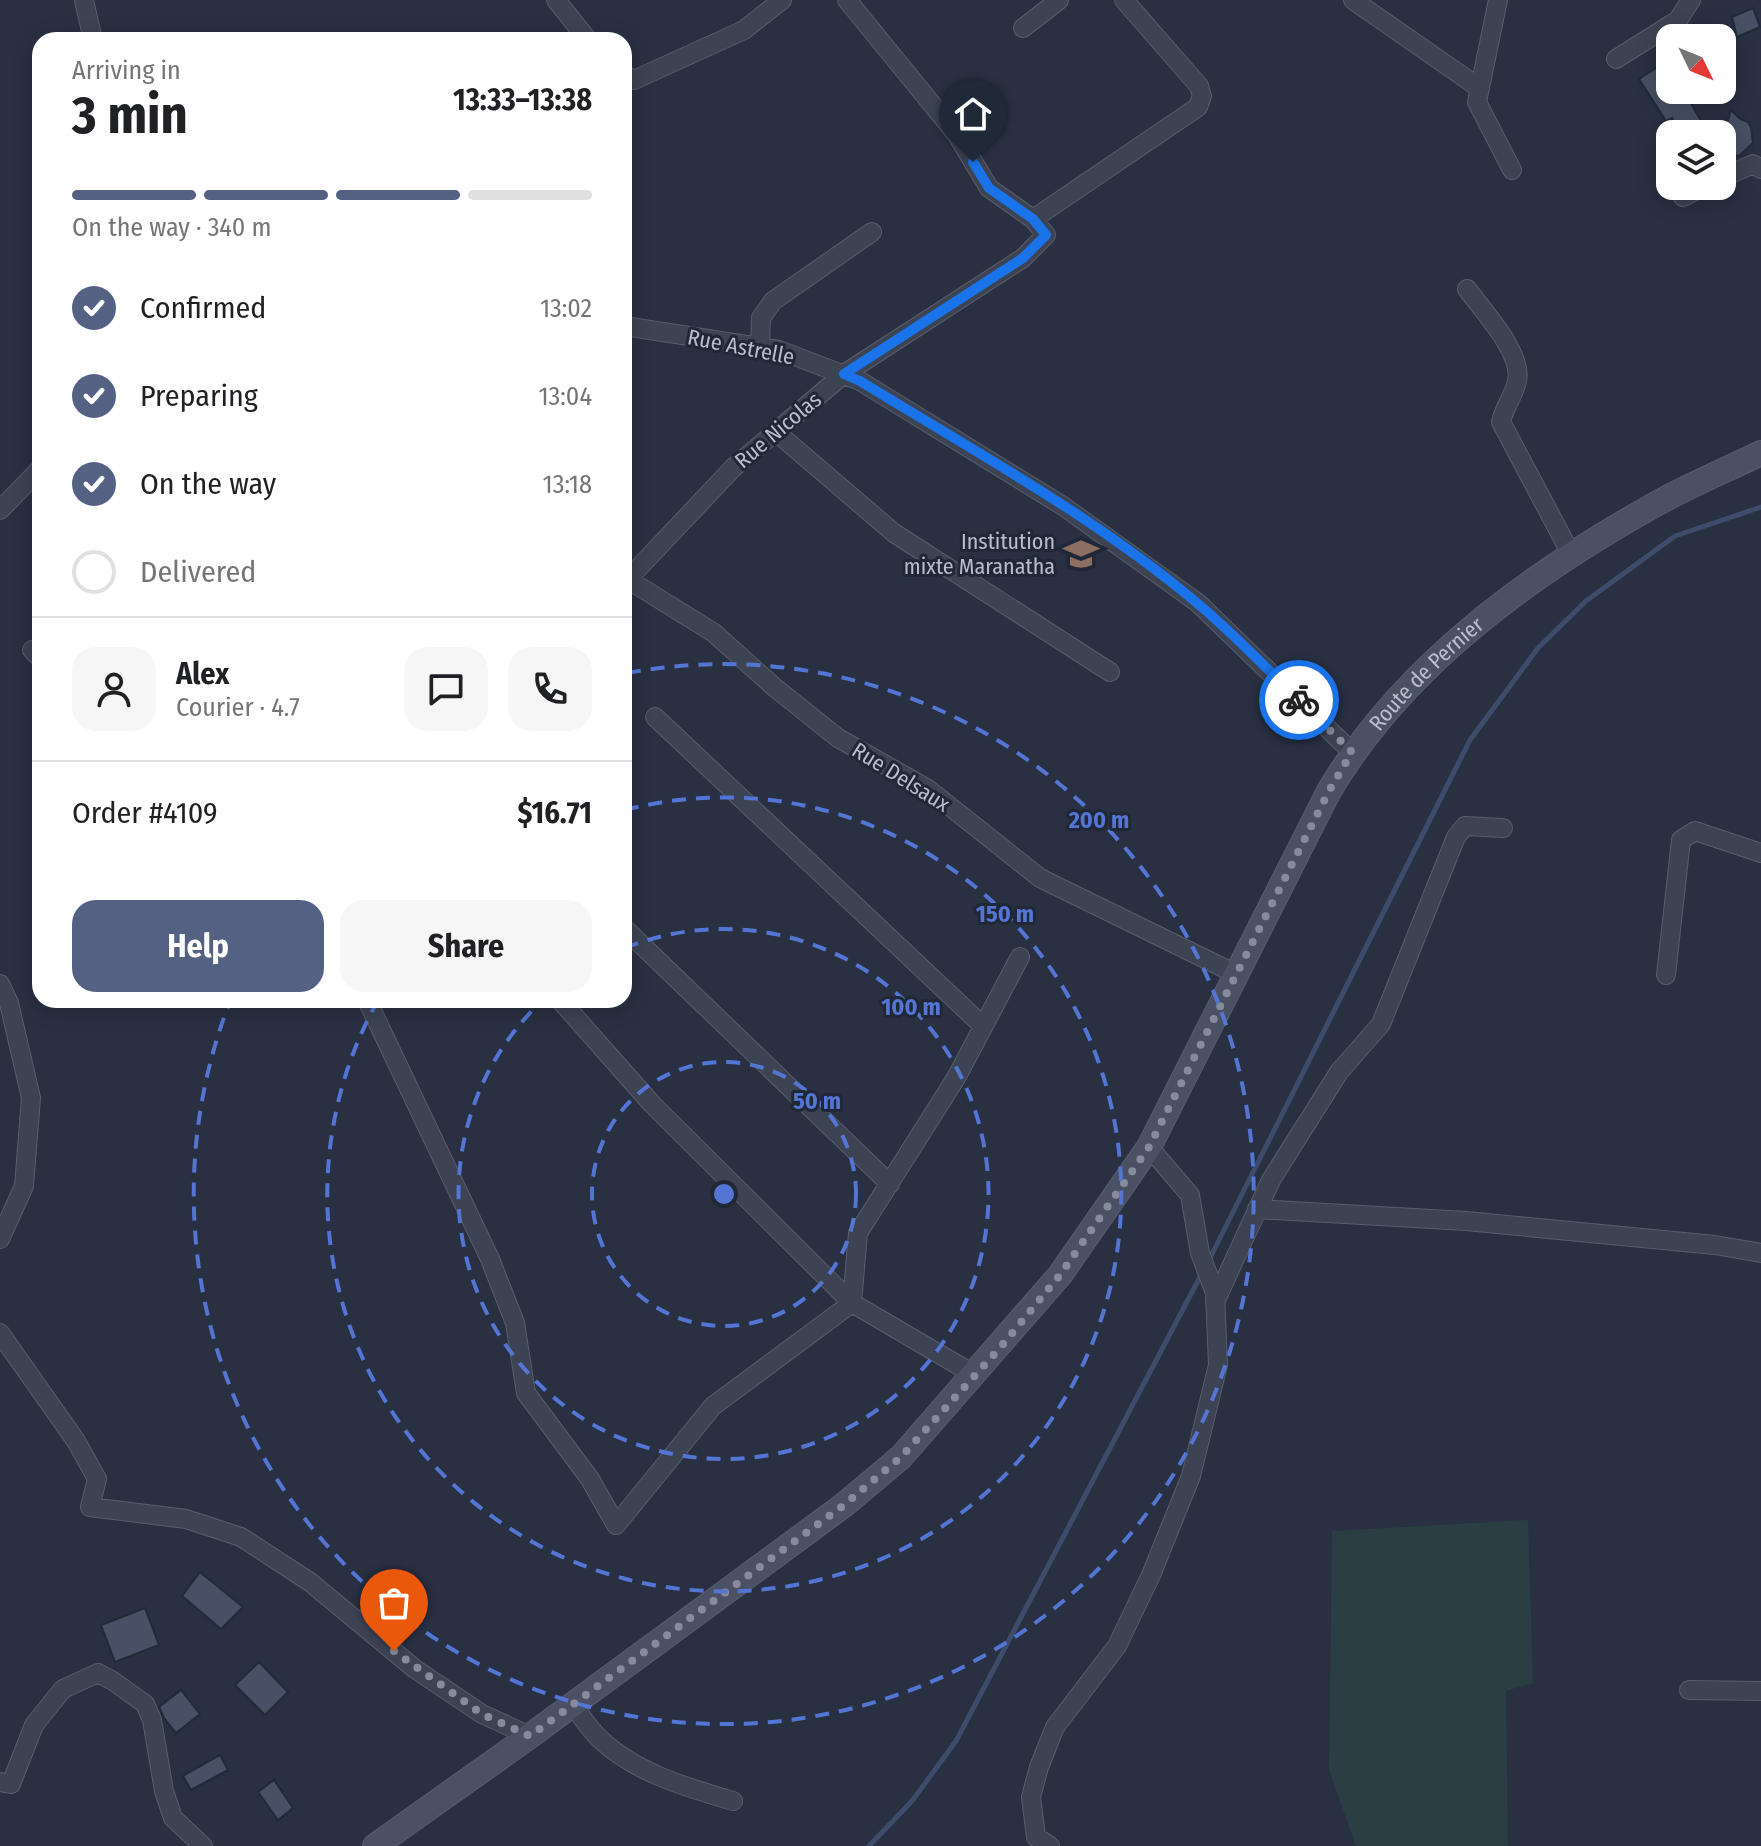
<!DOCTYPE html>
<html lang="en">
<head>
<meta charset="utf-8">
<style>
	body { margin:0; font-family:"Fira Sans Condensed",sans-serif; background:#f6f6f6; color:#202124; height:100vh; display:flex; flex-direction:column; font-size:30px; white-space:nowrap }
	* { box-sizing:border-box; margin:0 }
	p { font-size:26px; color:#757577 }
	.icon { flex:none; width:44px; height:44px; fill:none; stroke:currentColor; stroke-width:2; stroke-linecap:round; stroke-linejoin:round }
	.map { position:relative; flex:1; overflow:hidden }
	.details { position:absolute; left:32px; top:32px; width:600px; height:976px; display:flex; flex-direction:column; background:#fff; border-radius:24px; box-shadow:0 4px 20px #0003 }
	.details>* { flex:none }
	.needle { width:52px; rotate:133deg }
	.tools { position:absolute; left:1656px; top:24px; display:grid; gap:16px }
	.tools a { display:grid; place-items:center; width:80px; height:80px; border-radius:16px; background:#fff; box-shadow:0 4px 20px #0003; font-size:40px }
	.pin { position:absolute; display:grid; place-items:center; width:68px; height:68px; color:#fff; margin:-82px -34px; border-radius:50% 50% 50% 0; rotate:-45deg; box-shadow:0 0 8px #0007 }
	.pin .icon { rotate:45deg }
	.courier { position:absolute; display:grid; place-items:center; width:80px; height:80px; margin:-40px; border:6px solid #1a73e8; border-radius:50%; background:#fff; color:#222; box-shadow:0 2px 10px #0007 }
	.overview em { font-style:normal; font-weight:700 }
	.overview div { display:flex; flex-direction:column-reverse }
	.overview { display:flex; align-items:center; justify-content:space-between; height:136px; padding:0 40px }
	h1 { font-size:52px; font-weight:700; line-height:60px }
	.bar { display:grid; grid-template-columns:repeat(4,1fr); gap:12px 8px; align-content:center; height:96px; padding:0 40px }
	.bar i { height:10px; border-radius:6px; background:#e0e0e0 }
	.bar .selected { background:#546182 }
	.bar p { grid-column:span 4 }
	.line { display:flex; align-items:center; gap:20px; padding:0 40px; border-top:2px solid #e0e0e0 }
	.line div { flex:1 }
	.round { display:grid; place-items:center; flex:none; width:84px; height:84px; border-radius:24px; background:#f6f6f6 }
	ol { padding:0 40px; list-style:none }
	li { display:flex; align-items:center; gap:24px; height:88px }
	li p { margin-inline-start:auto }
	li .icon { padding:8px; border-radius:50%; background:#546182; color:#fff; stroke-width:4 }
	li:last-child { color:#757577 }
	li i { width:44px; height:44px; border:4px solid #e0e0e0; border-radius:50% }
	.primary-button { display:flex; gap:16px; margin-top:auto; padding:16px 40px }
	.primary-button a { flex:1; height:92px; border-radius:24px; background:#546182; color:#fff; font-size:32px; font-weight:700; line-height:92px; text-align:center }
	.primary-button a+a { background:#f6f6f6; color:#202124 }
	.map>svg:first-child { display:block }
	.green { fill:#2a3e43 }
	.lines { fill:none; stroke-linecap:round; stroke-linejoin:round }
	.stream { stroke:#3e4c6b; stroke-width:5 }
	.building { fill:#475064; stroke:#222a39; stroke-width:2 }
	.street-casing { stroke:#575e6c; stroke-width:20 }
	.secondary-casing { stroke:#575e6c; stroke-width:26 }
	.street { stroke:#3c4352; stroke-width:18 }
	.secondary { stroke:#4a5165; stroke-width:24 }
	.done { stroke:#868c9c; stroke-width:8; stroke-dasharray:0 14.4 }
	.route { stroke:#1a73e8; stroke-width:10 }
	.ring { fill:none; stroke:#5475d4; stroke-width:4; stroke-dasharray:14 10 }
	.labels { text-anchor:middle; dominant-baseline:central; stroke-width:6; stroke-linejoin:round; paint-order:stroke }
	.street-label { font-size:22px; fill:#b9becc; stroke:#202837 }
	.poi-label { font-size:22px; fill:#b9becc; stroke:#202837; text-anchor:end }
	.centre { fill:#5475d4; stroke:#202837; stroke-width:4 }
	.ring-label { font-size:24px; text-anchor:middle; font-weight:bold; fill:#5475d4; stroke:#202837; stroke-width:6; stroke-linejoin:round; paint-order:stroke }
</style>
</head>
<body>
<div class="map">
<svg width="1761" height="1846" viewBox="0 0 1761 1846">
	<rect width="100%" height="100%" fill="#283042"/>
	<!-- green -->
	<path class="green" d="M 1528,1520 L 1533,1683 L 1506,1691 L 1508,1846 L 1356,1846 L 1329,1770 L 1332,1531 Z"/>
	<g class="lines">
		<!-- stream -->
		<path class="stream" d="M 1208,1262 L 1470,740 L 1538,648 L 1586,601 L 1675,536 L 1761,507
			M 869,1846 L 912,1801 L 956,1741 L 1201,1275"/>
	</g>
	<!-- building -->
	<path class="building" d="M 1753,8 L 1760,27 L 1737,37 L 1732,17 Z
		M 1670,59 L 1670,90 L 1683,90 L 1706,129 L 1728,120 L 1731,110 L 1740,119 L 1748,122 L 1751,127 L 1753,143 L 1739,156 L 1722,154 L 1722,134 L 1681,134 L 1672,118 L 1666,121 L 1639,79 Z
		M 200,1572 L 243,1607 L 221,1629 L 182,1596 Z
		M 145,1608 L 159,1645 L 115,1662 L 101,1625 Z
		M 259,1662 L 288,1692 L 265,1715 L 235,1685 Z
		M 181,1690 L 200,1714 L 176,1733 L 164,1718 L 159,1707 Z
		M 220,1755 L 228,1770 L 191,1790 L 183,1776 Z
		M 274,1780 L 293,1808 L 278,1820 L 258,1792 Z"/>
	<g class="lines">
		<!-- street casing -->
		<g class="street-casing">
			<path id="street" d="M 84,0 L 93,40
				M 556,0 L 588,40
				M 1353,0 L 1478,87
				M 1498,0 L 1477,102 L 1512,170
				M 1023,28 L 1059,0
				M 1616,59 L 1678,20 L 1691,0
				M 624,75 L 634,80 L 744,30 L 782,0
				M 1722,178 L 1753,164 L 1761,169
				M 1683,197 L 1705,186
				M 1033,219 L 1198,107 L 1202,96 L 1199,86 L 1124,0
				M 1467,289 C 1483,311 1523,353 1517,381 C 1514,396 1504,407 1501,422 L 1571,554
				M 624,326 L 779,350 L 860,381 L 1063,506 L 1198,603 L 1352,752
				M 760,346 L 761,318 L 773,301 L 872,232
				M 776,432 L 894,533 L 1110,672
				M 0,510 L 40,469
				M 624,577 L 714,633 L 773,686 L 838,738 L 928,789 L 1040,878 L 1236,974
				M 628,579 L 733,468 L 844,374 L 1023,258 L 1046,235 L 1033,219 L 989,188 L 957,135 L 847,0
				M 32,650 L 40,658
				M 655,717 L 983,1026
				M 624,928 L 890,1184
				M 1666,975 L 1681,840 L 1695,831 L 1761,853
				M 0,984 L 9,1003 L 31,1098 L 24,1186 L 0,1239
				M 367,1000 L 490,1259 L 515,1323 L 526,1393 L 590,1479 L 616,1525 L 713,1406 L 852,1303 L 858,1233 L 956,1078 L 1020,957
				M 560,1000 L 652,1104 L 852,1303 L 975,1375
				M 1257,1209 L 1466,1221 L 1715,1245 L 1761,1253
				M 1215,1302 L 1271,1180 L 1339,1072 L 1381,1024 L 1456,837 L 1465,826 L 1503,828
				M 0,1333 L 76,1441 L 97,1479 L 90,1507 L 186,1519 L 241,1537 L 310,1582 L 415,1669 L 482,1714 L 530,1736
				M 1689,1690 L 1761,1691
				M 573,1704 C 581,1716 589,1729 600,1739 C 636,1773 685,1787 733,1801
				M 0,1782 L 11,1784 L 34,1725 L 63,1689 L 98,1673 L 113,1681 L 145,1704 L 152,1720 L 164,1791 L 173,1818 L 203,1846
				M 1050,1846 L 1036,1837 L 1031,1797 L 1039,1767 L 1055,1727 L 1117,1646 L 1151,1575 L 1191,1476 L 1218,1365 L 1215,1293 L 1200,1253 L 1190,1195 L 1149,1147"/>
		</g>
		<!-- secondary casing -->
		<g class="secondary-casing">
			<g id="secondary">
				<path id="s1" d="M 375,1846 L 530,1736 L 844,1505 L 901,1457 L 1060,1275 L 1149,1147 L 1329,791 C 1404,665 1529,575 1656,504 C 1690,485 1726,470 1761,453"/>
			</g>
		</g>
		<!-- street -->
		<use href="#street" class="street"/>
		<!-- secondary -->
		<use href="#secondary" class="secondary"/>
	</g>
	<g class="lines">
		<!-- done -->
		<path class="done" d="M 394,1651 L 482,1714 L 530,1736 L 844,1505 L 901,1457 L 999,1349 L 1060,1275 L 1149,1147 L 1329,791 L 1352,752 L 1299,700"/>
		<!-- route -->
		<path class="route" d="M 973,162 L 989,188 L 1033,219 L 1046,235 L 1023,258 L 844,374 L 860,381 C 974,451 1095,517 1197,603 C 1233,633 1266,668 1299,700"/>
	</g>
	<!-- distance rings -->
	<g class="ring">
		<circle cx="724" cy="1194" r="132"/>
		<path d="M625 948A265 265 0 1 1 543 1000"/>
		<path d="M625 810A397 397 0 1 1 377 1002"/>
		<path d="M627 673A530 530 0 1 1 229 1004"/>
	</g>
	<!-- icons -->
	<defs>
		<g id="school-bare" transform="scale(2.76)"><path d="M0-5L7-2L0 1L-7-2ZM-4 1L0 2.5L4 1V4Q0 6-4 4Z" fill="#8d6e63" stroke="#202837" stroke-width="2.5" paint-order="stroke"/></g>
	</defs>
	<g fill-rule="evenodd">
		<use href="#school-bare" x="1081" y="554"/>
	</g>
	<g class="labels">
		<!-- street labels -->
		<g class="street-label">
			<text transform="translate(741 347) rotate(11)">Rue Astrelle</text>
			<text transform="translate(778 430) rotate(-40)">Rue Nicolas</text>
			<text stroke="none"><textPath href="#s1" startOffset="1604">Route de Pernier</textPath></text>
			<text transform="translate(901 777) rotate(32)">Rue Delsaux</text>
		</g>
		<!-- poi labels -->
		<g class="poi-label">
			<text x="1055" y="541">Institution<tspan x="1055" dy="25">mixte Maranatha</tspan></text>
		</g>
	</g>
	<circle cx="724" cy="1194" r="12" class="centre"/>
	<g class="ring-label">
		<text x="1099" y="828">200 m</text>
		<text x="1005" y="922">150 m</text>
		<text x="911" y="1015">100 m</text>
		<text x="817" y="1109">50 m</text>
	</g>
</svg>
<div class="tools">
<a><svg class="needle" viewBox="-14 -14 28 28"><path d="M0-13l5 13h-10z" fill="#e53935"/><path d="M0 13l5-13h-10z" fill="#757577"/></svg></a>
<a><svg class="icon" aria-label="layers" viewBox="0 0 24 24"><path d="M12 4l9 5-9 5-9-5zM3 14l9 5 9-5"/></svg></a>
</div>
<div class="pin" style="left:394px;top:1651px;background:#ea580c"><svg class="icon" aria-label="bag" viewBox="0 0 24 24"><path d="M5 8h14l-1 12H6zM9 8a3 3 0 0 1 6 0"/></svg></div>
<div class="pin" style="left:973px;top:162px;background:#1f2937"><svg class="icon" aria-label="home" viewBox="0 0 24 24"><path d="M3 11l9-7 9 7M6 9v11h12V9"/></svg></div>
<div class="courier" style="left:1299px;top:700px"><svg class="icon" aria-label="bike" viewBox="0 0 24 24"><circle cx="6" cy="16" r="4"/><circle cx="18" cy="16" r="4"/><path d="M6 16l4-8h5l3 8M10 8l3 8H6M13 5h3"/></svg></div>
<section class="details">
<div class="overview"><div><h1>3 min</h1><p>Arriving in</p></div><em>13:33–13:38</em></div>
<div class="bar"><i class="selected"></i><i class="selected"></i><i class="selected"></i><i></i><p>On the way · 340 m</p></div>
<ol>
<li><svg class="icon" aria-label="check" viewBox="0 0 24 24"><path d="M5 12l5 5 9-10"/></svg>Confirmed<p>13:02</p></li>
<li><svg class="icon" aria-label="check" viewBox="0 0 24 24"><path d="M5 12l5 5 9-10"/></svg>Preparing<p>13:04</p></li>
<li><svg class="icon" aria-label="check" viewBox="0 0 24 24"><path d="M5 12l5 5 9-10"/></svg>On the way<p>13:18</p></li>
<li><i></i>Delivered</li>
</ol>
<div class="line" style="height:144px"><a class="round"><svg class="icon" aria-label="person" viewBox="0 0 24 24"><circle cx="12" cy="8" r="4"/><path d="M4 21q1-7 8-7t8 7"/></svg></a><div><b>Alex</b><p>Courier · 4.7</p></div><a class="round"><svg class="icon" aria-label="chat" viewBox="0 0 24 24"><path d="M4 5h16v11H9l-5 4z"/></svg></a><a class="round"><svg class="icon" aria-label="phone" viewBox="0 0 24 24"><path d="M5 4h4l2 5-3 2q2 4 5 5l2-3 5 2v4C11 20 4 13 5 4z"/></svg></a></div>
<div class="line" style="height:104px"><div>Order #4109</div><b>$16.71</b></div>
<div class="primary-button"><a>Help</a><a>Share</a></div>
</section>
</div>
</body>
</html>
